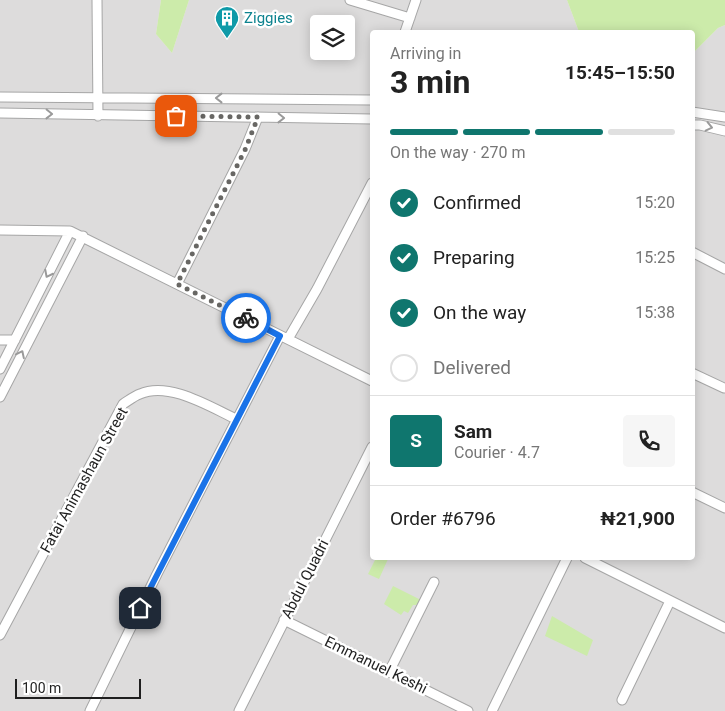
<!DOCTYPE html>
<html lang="en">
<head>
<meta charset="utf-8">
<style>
	body { margin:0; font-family:Roboto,sans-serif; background:#f6f6f6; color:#222; height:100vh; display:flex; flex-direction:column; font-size:19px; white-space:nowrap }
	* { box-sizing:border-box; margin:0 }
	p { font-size:16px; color:#767676 }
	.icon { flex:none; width:28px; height:28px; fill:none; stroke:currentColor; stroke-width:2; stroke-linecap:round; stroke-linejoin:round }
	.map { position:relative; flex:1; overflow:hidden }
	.drawer { position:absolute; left:370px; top:30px; width:325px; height:530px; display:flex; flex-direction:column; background:#fff; border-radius:5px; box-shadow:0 2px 12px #0003 }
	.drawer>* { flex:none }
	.tools { position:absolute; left:310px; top:15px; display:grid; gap:10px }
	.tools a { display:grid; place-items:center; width:45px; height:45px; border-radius:5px; background:#fff; box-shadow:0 2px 12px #0003; font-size:25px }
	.scale { position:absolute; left:15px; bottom:12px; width:126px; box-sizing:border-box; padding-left:5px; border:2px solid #1f1f1f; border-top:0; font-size:14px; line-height:18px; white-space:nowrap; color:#1f1f1f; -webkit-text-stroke:4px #fff; paint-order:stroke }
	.pin { position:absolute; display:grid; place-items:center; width:42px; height:42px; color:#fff; margin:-21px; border-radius:10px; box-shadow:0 2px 8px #0006 }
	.courier { position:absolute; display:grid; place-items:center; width:50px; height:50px; margin:-25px; border:4px solid #1a73e8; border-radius:50%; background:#fff; color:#222; box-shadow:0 1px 6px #0007 }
	.headline em { font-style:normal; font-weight:700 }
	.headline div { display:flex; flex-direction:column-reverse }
	.headline { display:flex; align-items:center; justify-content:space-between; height:85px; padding:0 20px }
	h1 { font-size:32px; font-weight:700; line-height:38px }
	.bar { display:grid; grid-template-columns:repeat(4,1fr); gap:8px 5px; align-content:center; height:60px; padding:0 20px }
	.bar i { height:6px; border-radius:4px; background:#e0e0e0 }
	.bar .active { background:#0f766e }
	.bar p { grid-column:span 4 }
	.line { display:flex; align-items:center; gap:12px; padding:0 20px; border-top:1px solid #e0e0e0 }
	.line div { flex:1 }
	.round { display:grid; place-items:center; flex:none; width:52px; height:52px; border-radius:5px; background:#f6f6f6 }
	ol { padding:0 20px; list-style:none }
	li { display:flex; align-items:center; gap:15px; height:55px }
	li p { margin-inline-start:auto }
	li .icon { padding:5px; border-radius:50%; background:#0f766e; color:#fff; stroke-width:4 }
	li:last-child { color:#767676 }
	li i { width:28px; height:28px; border:2px solid #e0e0e0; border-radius:50% }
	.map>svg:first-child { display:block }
	.residential { fill:#dddcdc; fill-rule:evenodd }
	.grass { fill:#ccebaa }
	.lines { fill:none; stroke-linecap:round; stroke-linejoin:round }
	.street-casing { stroke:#a6a6a6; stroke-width:11 }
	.street { stroke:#fff; stroke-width:9 }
	.oneway { stroke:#9a9a9a }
	.done { stroke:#686764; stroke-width:5; stroke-dasharray:0 9 }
	.route { stroke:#1a73e8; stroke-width:6 }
	.labels { text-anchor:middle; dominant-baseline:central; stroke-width:5; stroke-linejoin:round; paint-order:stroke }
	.culture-label { font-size:15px; fill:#0d838f; stroke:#fff; text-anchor:start }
	.street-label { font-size:15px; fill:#1f1f1f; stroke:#fff }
</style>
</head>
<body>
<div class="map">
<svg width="725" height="711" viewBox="0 0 725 711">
	<rect width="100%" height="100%" fill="#f0ece5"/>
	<!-- residential -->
	<path class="residential" d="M 0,0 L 161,0 L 156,34 L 172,53 L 189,0 L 567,0 L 579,32 L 372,32 L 372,558 L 692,558 L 693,53 L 718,28 L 725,25 L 725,711 L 0,711 ZM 319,24 L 346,24 L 346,51 L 319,51 Z"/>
	<!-- grass -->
	<path class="grass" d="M 161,0 L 189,0 L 172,53 L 156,34 Z
		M 567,0 L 725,0 L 725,25 L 718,28 L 693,53 L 692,32 L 579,32 Z
		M 376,558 L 388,559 L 379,579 L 368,574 Z
		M 393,586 L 421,600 L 416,605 L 413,605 L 408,613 L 404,611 L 401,615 L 384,604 Z
		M 552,616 L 593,640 L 587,656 L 545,636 Z"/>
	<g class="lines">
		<!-- street casing -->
		<g class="street-casing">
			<path id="street" d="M 97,0 L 98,116
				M 350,0 L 410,18
				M 405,32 L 416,0
				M 0,97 L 372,100
				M 692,112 L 725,117
				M 0,113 L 372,119
				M 692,125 L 700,125 L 725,131
				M 0,230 L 70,231 L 372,381
				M 692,252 L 725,269
				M 177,284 L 245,149 L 258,117
				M 288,339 L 317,289 L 372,183
				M 0,340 L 15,340
				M 0,369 L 70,231
				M 692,373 L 724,388
				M 0,397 L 83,236
				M 692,492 L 725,508
				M 585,558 L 725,628
				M 284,620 L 468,711
				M 0,635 L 123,404 C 128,401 134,396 140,394 C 169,381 210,407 236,419
				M 389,672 L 434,582
				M 622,700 L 670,601
				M 90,711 L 157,574 L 280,336
				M 239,711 L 372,447
				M 492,711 L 567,558"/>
		</g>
		<!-- street -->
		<use href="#street" class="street"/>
	</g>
	<!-- one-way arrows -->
	<defs><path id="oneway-chevron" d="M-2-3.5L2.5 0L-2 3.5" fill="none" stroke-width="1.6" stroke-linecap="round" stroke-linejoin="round" transform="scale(1.25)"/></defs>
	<g class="oneway">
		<use href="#oneway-chevron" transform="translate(219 98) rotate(-180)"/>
		<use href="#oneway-chevron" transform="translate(49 114) rotate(1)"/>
		<use href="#oneway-chevron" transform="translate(281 118) rotate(1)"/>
		<use href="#oneway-chevron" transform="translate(709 127) rotate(13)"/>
		<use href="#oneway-chevron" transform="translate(48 274) rotate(117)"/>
		<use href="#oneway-chevron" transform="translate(21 354) rotate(-64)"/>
	</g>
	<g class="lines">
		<!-- done -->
		<path class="done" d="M 176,116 L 258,117 L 245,150 L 177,284 L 246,318"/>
		<!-- route -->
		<path class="route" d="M 140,608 L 280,336 L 246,318"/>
	</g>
	<!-- icons -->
	<defs>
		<g id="building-pin" transform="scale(1.25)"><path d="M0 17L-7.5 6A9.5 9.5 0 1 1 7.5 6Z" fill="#0f9aa8" stroke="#fff"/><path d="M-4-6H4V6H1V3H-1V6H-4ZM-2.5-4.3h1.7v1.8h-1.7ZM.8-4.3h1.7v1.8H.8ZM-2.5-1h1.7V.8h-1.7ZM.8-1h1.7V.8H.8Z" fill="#fff"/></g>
	</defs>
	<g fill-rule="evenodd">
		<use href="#building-pin" x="227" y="18"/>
	</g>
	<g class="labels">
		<!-- culture labels -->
		<g class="culture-label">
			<text x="244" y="18">Ziggies</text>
		</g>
		<!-- street labels -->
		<g class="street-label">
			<text transform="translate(84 480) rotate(-61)">Fatai Animashaun Street</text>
			<text transform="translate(305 579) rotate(-63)">Abdul Quadri</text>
			<text transform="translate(376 665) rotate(26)">Emmanuel Keshi</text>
		</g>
	</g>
</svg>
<div class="tools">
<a><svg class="icon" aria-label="layers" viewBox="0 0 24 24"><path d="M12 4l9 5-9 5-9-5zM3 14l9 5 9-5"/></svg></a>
</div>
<div class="scale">100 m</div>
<div class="pin" style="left:176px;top:116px;background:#ea580c"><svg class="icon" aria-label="bag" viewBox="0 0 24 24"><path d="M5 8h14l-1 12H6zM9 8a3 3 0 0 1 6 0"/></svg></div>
<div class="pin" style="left:140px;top:608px;background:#1f2937"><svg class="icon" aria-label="home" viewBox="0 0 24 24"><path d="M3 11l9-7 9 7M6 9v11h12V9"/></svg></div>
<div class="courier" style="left:246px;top:318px"><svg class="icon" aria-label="bike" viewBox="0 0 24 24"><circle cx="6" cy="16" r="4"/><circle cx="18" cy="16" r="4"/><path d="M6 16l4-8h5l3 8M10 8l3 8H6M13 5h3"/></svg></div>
<section class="drawer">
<div class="headline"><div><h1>3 min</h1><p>Arriving in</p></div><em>15:45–15:50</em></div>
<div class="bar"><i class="active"></i><i class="active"></i><i class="active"></i><i></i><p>On the way · 270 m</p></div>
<ol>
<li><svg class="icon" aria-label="check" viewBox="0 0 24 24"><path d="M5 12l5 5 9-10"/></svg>Confirmed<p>15:20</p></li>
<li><svg class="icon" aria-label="check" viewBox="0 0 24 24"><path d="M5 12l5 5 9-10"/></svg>Preparing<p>15:25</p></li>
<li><svg class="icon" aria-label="check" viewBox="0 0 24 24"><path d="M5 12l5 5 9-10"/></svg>On the way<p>15:38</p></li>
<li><i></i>Delivered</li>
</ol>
<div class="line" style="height:90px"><b class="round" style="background:#0f766e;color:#fff">S</b><div><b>Sam</b><p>Courier · 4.7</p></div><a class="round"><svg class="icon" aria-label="phone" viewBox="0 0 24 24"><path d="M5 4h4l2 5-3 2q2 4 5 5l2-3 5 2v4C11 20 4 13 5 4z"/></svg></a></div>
<div class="line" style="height:65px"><div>Order #6796</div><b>₦21,900</b></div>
</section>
</div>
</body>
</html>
